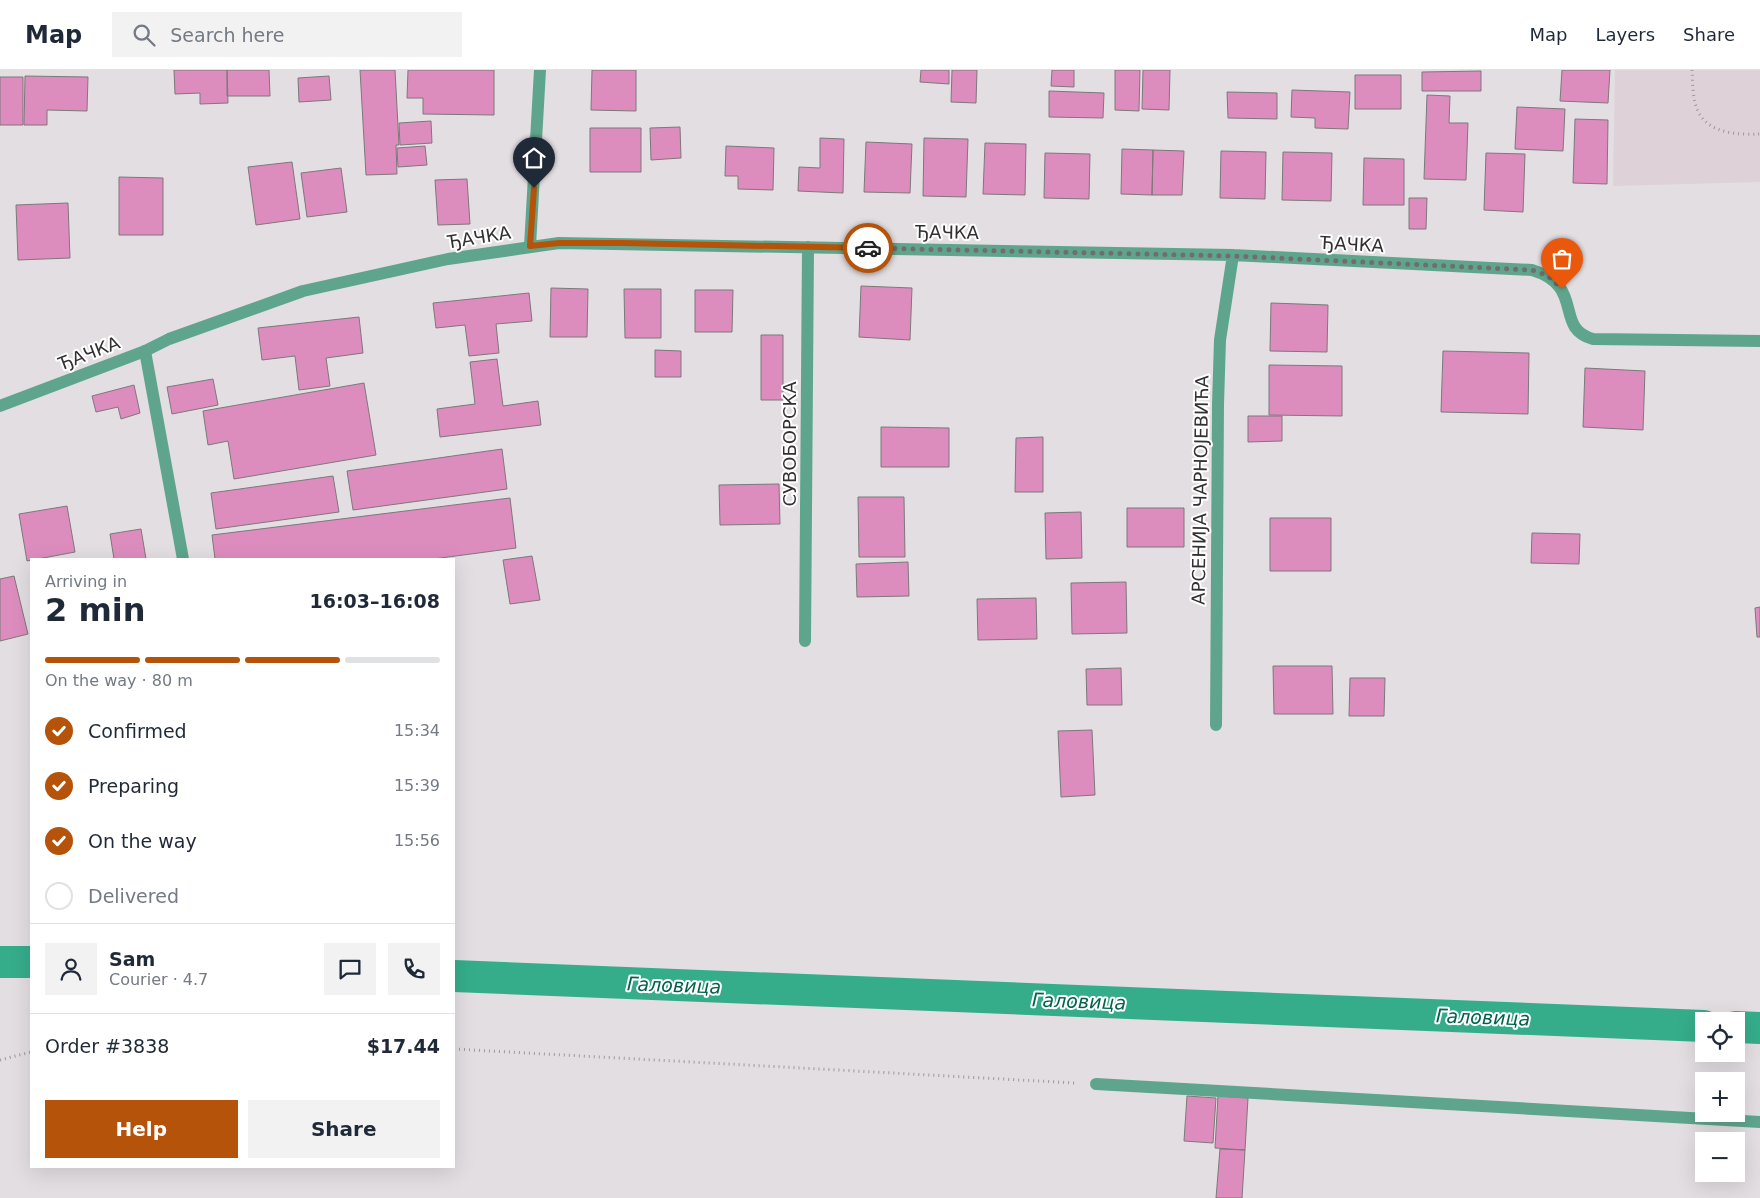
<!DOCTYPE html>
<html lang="en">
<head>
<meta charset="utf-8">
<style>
	body { margin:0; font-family:"DejaVu Sans",sans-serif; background:#f2f2f3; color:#1f2937; height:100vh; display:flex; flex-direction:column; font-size:19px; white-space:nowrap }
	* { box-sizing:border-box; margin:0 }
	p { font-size:16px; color:#747a83 }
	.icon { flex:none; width:28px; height:28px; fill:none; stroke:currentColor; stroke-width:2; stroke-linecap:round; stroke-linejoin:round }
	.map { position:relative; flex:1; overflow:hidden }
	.drawer { position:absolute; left:30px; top:488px; width:425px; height:610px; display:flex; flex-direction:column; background:#fff; border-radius:0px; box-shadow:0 5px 20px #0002 }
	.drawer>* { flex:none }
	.tools { position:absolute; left:1695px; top:942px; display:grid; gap:10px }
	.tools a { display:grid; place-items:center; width:50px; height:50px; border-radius:0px; background:#fff; box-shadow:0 5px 20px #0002; font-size:25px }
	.pin { position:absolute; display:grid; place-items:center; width:42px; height:42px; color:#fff; margin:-51px -21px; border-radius:50% 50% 50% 0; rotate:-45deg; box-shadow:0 0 5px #0007 }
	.pin .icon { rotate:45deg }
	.courier { position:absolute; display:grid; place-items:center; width:50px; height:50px; margin:-25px; border:4px solid #b45309; border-radius:50%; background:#fff; color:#222; box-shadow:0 1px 6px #0007 }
	.head em { font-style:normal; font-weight:600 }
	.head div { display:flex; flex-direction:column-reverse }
	.head { display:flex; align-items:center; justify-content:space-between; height:85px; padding:0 15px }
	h1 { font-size:32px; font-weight:600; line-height:38px }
	.bar { display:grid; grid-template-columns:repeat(4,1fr); gap:8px 5px; align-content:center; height:60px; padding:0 15px }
	.bar i { height:6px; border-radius:4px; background:#e0e1e3 }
	.bar .current { background:#b45309 }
	.bar p { grid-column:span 4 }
	.line { display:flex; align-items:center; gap:12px; padding:0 15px; border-top:1px solid #e0e1e3 }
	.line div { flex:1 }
	.round { display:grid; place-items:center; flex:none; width:52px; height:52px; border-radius:0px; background:#f2f2f3 }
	ol { padding:0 15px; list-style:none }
	li { display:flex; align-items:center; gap:15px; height:55px }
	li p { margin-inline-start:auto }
	li .icon { padding:5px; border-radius:50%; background:#b45309; color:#fff; stroke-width:4 }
	li:last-child { color:#747a83 }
	li i { width:28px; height:28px; border:2px solid #e0e1e3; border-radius:50% }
	.cta { display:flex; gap:10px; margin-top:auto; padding:10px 15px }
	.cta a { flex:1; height:58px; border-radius:0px; background:#b45309; color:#fff; font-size:20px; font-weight:600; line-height:58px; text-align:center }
	.cta a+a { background:#f2f2f3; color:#1f2937 }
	header { display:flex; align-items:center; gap:30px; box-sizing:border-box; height:70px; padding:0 25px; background:#fff; border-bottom:1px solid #e0e1e3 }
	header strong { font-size:24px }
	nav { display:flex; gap:28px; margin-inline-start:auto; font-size:18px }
	.search { width:350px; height:45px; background:#f2f2f3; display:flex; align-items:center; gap:12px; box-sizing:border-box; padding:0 18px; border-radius:0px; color:#747a83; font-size:19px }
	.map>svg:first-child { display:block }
	.built { fill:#ded1d8 }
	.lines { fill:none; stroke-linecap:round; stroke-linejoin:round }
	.canal { stroke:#35ad8b; stroke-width:32 }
	.building { fill:#dd8cbe; stroke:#7d787b }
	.path { stroke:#9c999b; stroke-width:3; stroke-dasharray:1 4; stroke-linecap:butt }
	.lane { stroke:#5fa58d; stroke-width:12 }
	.street { stroke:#5fa58d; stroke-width:12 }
	.done { stroke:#706d6f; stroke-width:5; stroke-dasharray:0 9 }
	.route { stroke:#b45309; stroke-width:6 }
	.labels { text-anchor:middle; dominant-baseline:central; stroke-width:4; stroke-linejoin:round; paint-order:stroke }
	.street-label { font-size:18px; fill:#323031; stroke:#fff }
	.water-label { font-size:19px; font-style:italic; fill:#00624b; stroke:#fff }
</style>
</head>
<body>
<header>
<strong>Map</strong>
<div class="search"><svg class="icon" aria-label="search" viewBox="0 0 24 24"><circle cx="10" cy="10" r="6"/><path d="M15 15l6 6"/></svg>Search here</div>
<nav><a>Map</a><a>Layers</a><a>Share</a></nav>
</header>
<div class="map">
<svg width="1760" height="1128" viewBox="0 0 1760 1128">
	<rect width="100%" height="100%" fill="#e3dee1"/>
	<!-- built -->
	<path class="built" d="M 1615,0 L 1760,0 L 1760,112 L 1613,116 Z"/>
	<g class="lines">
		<!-- canal -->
		<path class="canal" d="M 0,892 L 31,892
			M 454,906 L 1704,956
			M 1736,957 L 1760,958"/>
	</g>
	<!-- building -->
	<path class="building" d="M 174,0 L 227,0 L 228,33 L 200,34 L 200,23 L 175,24 Z
		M 227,0 L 269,0 L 270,26 L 227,26 Z
		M 360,0 L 395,0 L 399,75 L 396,75 L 397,104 L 366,105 Z
		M 408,0 L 494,0 L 494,45 L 423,44 L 423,28 L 407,28 Z
		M 592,0 L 636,0 L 636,41 L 591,40 Z
		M 921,0 L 949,0 L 949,14 L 920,12 Z
		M 952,0 L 977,0 L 976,33 L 951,32 Z
		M 1052,0 L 1074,0 L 1074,17 L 1051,16 Z
		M 1115,0 L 1140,0 L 1139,41 L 1115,40 Z
		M 1143,0 L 1170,0 L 1169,40 L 1142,39 Z
		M 1562,0 L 1610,0 L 1608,33 L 1560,31 Z
		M 1481,1 L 1481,21 L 1422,21 L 1422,2 Z
		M 1355,5 L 1401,5 L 1401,39 L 1355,39 Z
		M 25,6 L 88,7 L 87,41 L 47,40 L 47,55 L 24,55 Z
		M 329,6 L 331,30 L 299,32 L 298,8 Z
		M 0,7 L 23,7 L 23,55 L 0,55 Z
		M 1292,20 L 1350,22 L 1348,59 L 1315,58 L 1315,48 L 1291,47 Z
		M 1049,21 L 1104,23 L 1103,48 L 1049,47 Z
		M 1227,22 L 1277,23 L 1277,49 L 1228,48 Z
		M 1427,25 L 1450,26 L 1449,53 L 1468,53 L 1466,110 L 1424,109 Z
		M 1517,37 L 1565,39 L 1563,81 L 1515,79 Z
		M 1575,49 L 1608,50 L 1607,114 L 1573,113 Z
		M 431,51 L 432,73 L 400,75 L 399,53 Z
		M 680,57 L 681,88 L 651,90 L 650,58 Z
		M 590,58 L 641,58 L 641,102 L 590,102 Z
		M 820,68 L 844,69 L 843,123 L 798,121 L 799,97 L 820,98 Z
		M 924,68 L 968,69 L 966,127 L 923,126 Z
		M 866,72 L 912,74 L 910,123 L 864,122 Z
		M 985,73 L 1026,74 L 1025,125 L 983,124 Z
		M 425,76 L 427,95 L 398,97 L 397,78 Z
		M 726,76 L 774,78 L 773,120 L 738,119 L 738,106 L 725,106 Z
		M 1122,79 L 1153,80 L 1152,125 L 1121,124 Z
		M 1153,80 L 1184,81 L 1182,125 L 1152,125 Z
		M 1221,81 L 1266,82 L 1265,129 L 1220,128 Z
		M 1283,82 L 1332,83 L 1331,131 L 1282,130 Z
		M 1045,83 L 1090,84 L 1089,129 L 1044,128 Z
		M 1486,83 L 1525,84 L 1523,142 L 1484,140 Z
		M 1364,88 L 1404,89 L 1404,135 L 1363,135 Z
		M 292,92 L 300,149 L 256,155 L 248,97 Z
		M 341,98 L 347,142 L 307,147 L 301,103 Z
		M 119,107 L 163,108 L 163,165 L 119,165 Z
		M 467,109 L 470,154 L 438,155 L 435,110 Z
		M 1409,128 L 1427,128 L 1426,159 L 1409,159 Z
		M 68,133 L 70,188 L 18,190 L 16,135 Z
		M 861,216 L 912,218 L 910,270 L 859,267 Z
		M 551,218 L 588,219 L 587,267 L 550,267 Z
		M 624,219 L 661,219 L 661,268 L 625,268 Z
		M 695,220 L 733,220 L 732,262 L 695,262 Z
		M 529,223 L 532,251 L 496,254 L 499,283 L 469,286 L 465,255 L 436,258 L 433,233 Z
		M 1271,233 L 1328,235 L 1327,282 L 1270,281 Z
		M 359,247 L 363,283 L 326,288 L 330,316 L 299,320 L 295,286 L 262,290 L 258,258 Z
		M 761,265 L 783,265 L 783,330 L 761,330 Z
		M 655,280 L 681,281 L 681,307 L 655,307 Z
		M 1443,281 L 1529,283 L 1528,344 L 1441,342 Z
		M 497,289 L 503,336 L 538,331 L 541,355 L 440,367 L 437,339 L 475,334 L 470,292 Z
		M 1269,295 L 1342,296 L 1342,346 L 1269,345 Z
		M 1585,298 L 1645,301 L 1643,360 L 1583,357 Z
		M 213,309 L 218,335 L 172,344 L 167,317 Z
		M 364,313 L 376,385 L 234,409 L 228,371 L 208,375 L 203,341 Z
		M 134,315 L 140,343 L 121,349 L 118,337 L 96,342 L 92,326 Z
		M 1248,346 L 1282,346 L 1282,371 L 1248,372 Z
		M 881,357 L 949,358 L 949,397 L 881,397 Z
		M 1043,367 L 1043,422 L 1015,422 L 1016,368 Z
		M 502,379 L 507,419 L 353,440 L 347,401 Z
		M 333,406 L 339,442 L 216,459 L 211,423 Z
		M 779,414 L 780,454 L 720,455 L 719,415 Z
		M 858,427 L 904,427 L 905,487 L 859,487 Z
		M 510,428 L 516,478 L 433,489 L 215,489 L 212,465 Z
		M 67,436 L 75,482 L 27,491 L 19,444 Z
		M 1127,438 L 1184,438 L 1184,477 L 1127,477 Z
		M 1081,442 L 1082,488 L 1046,489 L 1045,443 Z
		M 1270,448 L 1331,448 L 1331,501 L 1270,501 Z
		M 141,459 L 146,489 L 114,489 L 110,464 Z
		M 1532,463 L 1580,464 L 1579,494 L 1531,493 Z
		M 532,486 L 540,530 L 510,534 L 503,490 Z
		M 908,492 L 909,526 L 857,527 L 856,494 Z
		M 14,506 L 28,564 L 0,571 L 0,509 Z
		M 1126,512 L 1127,563 L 1072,564 L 1071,513 Z
		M 1036,528 L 1037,569 L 978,570 L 977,529 Z
		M 1760,537 L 1760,567 L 1757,567 L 1755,538 Z
		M 1273,596 L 1332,596 L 1333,644 L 1274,644 Z
		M 1121,598 L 1122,635 L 1087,635 L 1086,599 Z
		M 1350,608 L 1385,608 L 1384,646 L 1349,646 Z
		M 1092,660 L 1095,725 L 1061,727 L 1058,661 Z
		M 1187,1026 L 1216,1028 L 1213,1073 L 1184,1071 Z
		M 1218,1026 L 1248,1028 L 1245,1080 L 1215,1078 Z
		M 1220,1079 L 1245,1080 L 1242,1128 L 1216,1128 Z"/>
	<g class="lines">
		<!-- path -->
		<path class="path" d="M 1692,0 C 1693,14 1692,31 1699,43 C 1710,64 1740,65 1760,64
			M 454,979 L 1075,1013
			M 0,990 L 31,982"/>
		<!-- lane -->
		<path class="lane" d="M 145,281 L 183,489
			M 1096,1014 L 1760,1052"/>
		<!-- street -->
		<path class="street" d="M 530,176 L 540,0
			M 0,336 L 145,281 L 169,269 L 303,221 L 448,189 L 559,173 L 1233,185 L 1532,200 C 1586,216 1553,258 1593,269 L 1760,271
			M 805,571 L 808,177
			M 1216,655 L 1218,334 L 1220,270 L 1233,185"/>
	</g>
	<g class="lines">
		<!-- done -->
		<path class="done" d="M 868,178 L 1233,186 L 1532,200 L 1548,206 L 1562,219"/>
		<!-- route -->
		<path class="route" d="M 534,118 L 530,176 L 559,173 L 622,173 L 868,178"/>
	</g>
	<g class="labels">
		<!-- street labels -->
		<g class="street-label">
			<text transform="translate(947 162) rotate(1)">ЂАЧКА</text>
			<text transform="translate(479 167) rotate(-9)">ЂАЧКА</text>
			<text transform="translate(1352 174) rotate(3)">ЂАЧКА</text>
			<text transform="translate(89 283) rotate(-21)">ЂАЧКА</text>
			<text transform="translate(789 374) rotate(-90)">СУВОБОРСКА</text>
			<text transform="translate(1200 420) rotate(-89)">АРСЕНИЈА ЧАРНОЈЕВИЋА</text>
		</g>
		<!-- water labels -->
		<g class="water-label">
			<text transform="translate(674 915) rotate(2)">Галовица</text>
			<text transform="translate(1079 931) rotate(2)">Галовица</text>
			<text transform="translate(1483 947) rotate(2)">Галовица</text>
		</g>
	</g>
</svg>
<div class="tools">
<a><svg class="icon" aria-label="locate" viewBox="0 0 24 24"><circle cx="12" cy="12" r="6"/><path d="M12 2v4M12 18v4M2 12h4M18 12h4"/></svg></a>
<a>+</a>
<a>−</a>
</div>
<div class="pin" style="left:1562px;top:219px;background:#ea580c"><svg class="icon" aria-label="bag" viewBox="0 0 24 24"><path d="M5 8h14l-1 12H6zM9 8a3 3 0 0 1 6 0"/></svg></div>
<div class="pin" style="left:534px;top:118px;background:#1f2937"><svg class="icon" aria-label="home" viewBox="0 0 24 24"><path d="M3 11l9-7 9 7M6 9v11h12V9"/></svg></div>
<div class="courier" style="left:868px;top:178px"><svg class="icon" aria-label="car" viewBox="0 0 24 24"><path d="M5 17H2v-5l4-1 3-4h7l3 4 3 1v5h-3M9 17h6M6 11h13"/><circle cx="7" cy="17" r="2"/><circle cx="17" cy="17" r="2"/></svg></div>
<section class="drawer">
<div class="head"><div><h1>2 min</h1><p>Arriving in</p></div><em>16:03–16:08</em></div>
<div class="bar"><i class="current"></i><i class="current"></i><i class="current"></i><i></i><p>On the way · 80 m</p></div>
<ol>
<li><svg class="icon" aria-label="check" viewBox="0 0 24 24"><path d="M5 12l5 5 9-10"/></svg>Confirmed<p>15:34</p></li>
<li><svg class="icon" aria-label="check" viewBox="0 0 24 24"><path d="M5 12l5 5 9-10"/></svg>Preparing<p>15:39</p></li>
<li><svg class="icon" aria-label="check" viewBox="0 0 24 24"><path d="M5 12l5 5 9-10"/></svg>On the way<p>15:56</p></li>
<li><i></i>Delivered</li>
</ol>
<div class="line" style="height:90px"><a class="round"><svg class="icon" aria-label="person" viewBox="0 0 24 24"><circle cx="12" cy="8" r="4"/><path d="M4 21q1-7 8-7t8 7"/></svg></a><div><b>Sam</b><p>Courier · 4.7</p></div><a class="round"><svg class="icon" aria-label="chat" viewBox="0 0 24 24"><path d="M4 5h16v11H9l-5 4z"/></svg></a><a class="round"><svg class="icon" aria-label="phone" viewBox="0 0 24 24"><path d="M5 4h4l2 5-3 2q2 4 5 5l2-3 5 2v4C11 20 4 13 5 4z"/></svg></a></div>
<div class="line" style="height:65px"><div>Order #3838</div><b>$17.44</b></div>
<div class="cta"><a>Help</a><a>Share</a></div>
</section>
</div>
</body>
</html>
